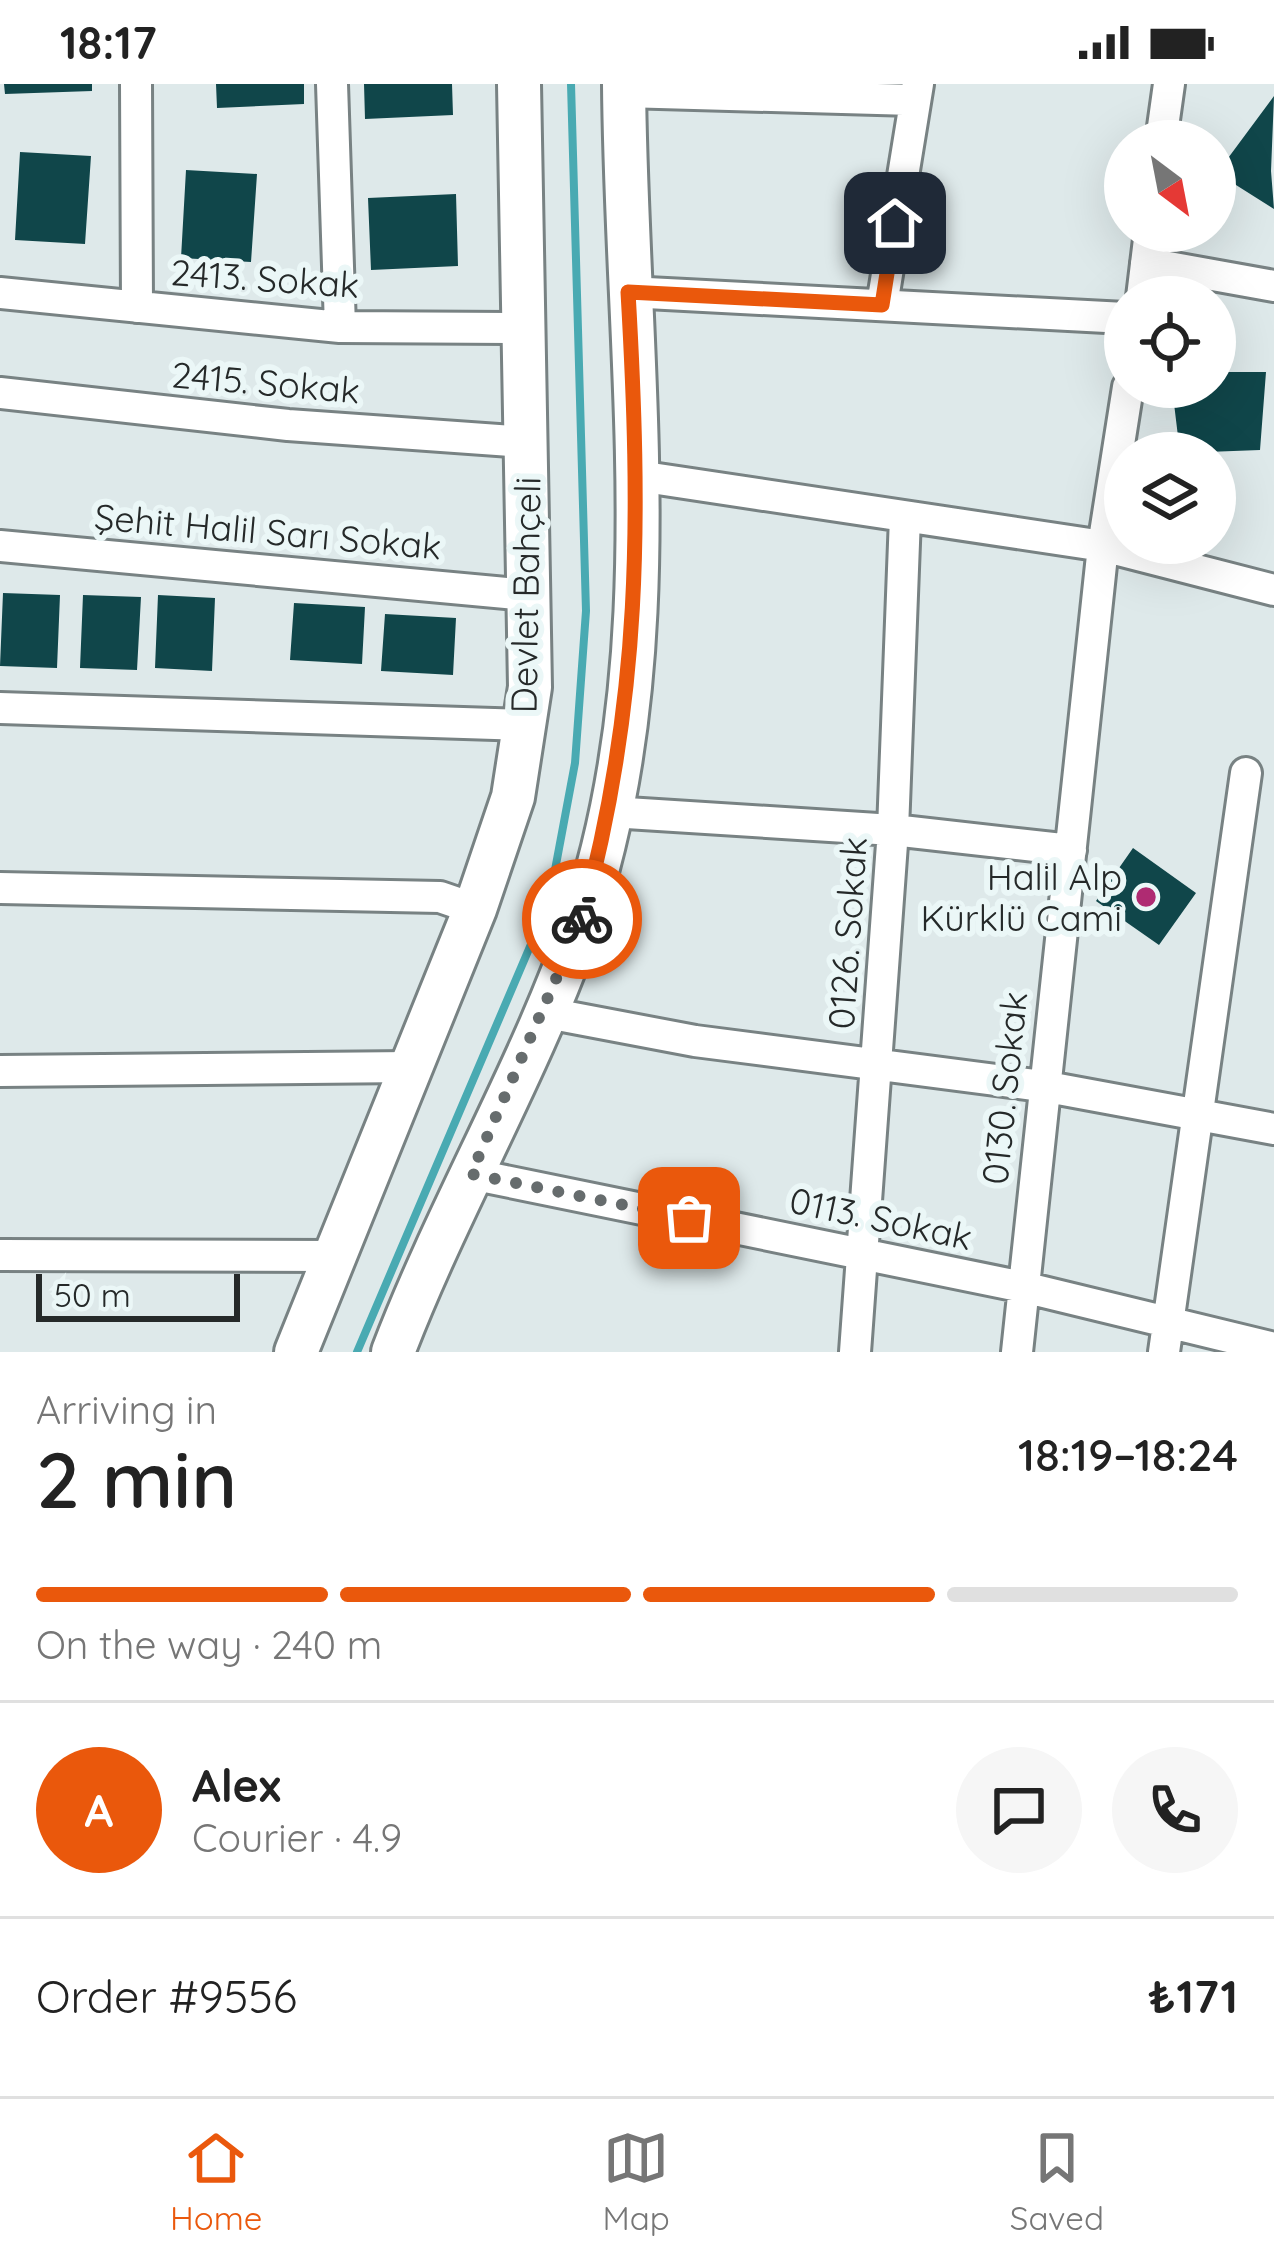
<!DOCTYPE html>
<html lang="en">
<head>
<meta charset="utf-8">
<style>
	body { margin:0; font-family:Quicksand,sans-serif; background:#f6f6f6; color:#222; height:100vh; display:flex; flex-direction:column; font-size:45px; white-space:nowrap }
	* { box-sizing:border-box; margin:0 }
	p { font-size:39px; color:#767676 }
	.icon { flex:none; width:66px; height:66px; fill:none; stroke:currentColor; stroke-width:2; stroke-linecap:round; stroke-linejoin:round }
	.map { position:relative; height:1268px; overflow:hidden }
	.panel { display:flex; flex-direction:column; background:#fff; flex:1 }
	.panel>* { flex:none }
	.needle { width:78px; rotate:148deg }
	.fabs { position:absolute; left:1104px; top:36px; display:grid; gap:24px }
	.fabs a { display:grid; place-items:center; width:132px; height:132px; border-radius:50%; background:#fff; box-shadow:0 12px 48px #0002; font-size:60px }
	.scale { position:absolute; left:36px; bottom:30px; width:204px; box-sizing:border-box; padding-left:12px; border:6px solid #252929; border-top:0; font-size:33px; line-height:42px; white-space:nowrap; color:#252929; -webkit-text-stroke:9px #ebf7f7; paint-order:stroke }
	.pin { position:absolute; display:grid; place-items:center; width:102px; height:102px; color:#fff; margin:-51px; border-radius:24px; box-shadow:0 6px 18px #0006 }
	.courier { position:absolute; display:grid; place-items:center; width:120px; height:120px; margin:-60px; border:9px solid #ea580c; border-radius:50%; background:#fff; color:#222; box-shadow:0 3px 15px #0007 }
	.overview em { font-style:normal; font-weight:600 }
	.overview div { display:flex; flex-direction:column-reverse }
	.overview { display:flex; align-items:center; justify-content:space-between; height:204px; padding:0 36px }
	h1 { font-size:78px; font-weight:600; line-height:90px }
	.bar { display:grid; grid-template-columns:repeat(4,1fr); gap:18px 12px; align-content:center; height:144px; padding:0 36px }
	.bar i { height:15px; border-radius:9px; background:#e0e0e0 }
	.bar .current { background:#ea580c }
	.bar p { grid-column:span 4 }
	.line { display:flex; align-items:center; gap:30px; padding:0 36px; border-top:3px solid #e0e0e0 }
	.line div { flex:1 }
	.round { display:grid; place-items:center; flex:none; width:126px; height:126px; border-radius:63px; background:#f6f6f6 }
	.status { display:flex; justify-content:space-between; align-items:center; height:84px; padding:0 60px; background:#fff; direction:ltr }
	.status svg { height:33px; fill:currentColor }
	.tabs { display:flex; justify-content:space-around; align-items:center; height:168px; border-top:3px solid #e0e0e0; background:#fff; font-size:33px; color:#767676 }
	.tabs a { display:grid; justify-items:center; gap:6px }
	.tabs .current { color:#ea580c }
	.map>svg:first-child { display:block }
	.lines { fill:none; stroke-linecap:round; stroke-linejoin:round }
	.stream { stroke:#49aab2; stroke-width:8 }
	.building { fill:#10464a }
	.street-casing { stroke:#788283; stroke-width:36 }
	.secondary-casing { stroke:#788283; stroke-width:48 }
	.street { stroke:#fff; stroke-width:30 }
	.secondary { stroke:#fff; stroke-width:42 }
	.done { stroke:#666c6d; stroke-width:12; stroke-dasharray:0 21.6 }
	.route { stroke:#ea580c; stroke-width:15 }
	.poi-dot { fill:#af2b72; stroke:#ebf7f7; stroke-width:4.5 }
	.labels { text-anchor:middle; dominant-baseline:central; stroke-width:12; stroke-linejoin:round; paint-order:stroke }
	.street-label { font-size:36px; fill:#252929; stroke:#ebf7f7 }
	.poi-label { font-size:36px; fill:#252929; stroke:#ebf7f7; text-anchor:end }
</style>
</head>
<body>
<div class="status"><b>18:17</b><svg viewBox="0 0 49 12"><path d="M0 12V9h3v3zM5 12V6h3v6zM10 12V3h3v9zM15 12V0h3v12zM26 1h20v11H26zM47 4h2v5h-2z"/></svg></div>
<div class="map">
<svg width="1274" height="1268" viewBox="0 0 1274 1268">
	<rect width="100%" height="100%" fill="#dee9ea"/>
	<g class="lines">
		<!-- stream -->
		<path class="stream" d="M 357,1268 L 549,818 L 575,679 L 586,527 L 571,0"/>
	</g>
	<!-- building -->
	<path class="building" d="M 4,0 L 92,0 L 92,7 L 5,10 Z
		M 216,0 L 304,0 L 304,20 L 217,24 Z
		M 364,0 L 452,0 L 453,31 L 365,35 Z
		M 1274,12 L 1271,87 L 1274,125 L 1217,89 Z
		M 20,68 L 91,72 L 85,160 L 15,156 Z
		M 186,86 L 257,90 L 251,178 L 181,174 Z
		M 456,110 L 458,182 L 371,186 L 368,114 Z
		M 1215,288 L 1266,288 L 1260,366 L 1180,369 L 1172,303 L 1215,303 Z
		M 3,509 L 60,511 L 57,584 L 0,582 Z
		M 83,511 L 141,513 L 137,586 L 80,584 Z
		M 158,511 L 215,514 L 212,587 L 155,584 Z
		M 294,519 L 365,523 L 362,580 L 290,576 Z
		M 385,530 L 456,534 L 453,591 L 381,587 Z
		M 1133,764 L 1196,809 L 1159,861 L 1096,817 Z"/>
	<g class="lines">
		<!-- street casing -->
		<g class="street-casing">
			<path id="street" d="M 136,0 L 137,223
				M 332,0 L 340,243
				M 624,8 L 913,16
				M 1161,57 L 1169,0
				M 1146,179 L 1274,202
				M 628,208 L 1125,234
				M 0,209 L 340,243 L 524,244
				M 1142,213 L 1150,147
				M 882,221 L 918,0
				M 0,309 L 288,341 L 526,358
				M 638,392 L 1103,462 L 1274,506
				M 0,462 L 528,511
				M 0,624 L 524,641
				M 611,728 L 893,746 L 1071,766
				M 0,804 L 440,813 L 475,825
				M 542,928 L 695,957 L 1042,1002 L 1274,1045
				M 0,987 L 411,983
				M 471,1090 L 1023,1203 L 1274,1264
				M 0,1171 L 335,1172
				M 855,1268 L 893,746 L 905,433
				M 1017,1268 L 1103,462 L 1128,303
				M 1164,1268 L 1246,689"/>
		</g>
		<!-- secondary casing -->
		<g class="secondary-casing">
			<path id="secondary" d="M 296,1268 L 475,825 L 513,713 L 530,603 L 519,0
				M 393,1268 C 448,1124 529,988 580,842 C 673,573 626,279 624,0"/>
		</g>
		<!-- street -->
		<use href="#street" class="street"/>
		<!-- secondary -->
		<use href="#secondary" class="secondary"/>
	</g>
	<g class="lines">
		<!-- done -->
		<path class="done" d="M 582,835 L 471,1090 L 689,1134"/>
		<!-- route -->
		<path class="route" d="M 582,835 C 642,615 641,433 628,208 L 882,221 L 895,139"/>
	</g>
	<!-- markers -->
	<circle class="poi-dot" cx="1146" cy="813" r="12"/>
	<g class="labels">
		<!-- street labels -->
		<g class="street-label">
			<text transform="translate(265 194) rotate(4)">2413. Sokak</text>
			<text transform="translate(266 298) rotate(5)">2415. Sokak</text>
			<text transform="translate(268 447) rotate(5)">Şehit Halil Sarı Sokak</text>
			<text transform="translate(525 511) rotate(-89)">Devlet Bahçeli</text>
			<text transform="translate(847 849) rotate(-86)">0126. Sokak</text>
			<text transform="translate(1004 1004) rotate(-84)">0130. Sokak</text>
			<text transform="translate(881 1134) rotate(12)">0113. Sokak</text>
		</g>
		<!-- poi labels -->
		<g class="poi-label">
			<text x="1122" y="792">Halil Alp<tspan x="1122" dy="41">Kürklü Cami</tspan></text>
		</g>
	</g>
</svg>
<div class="fabs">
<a><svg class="needle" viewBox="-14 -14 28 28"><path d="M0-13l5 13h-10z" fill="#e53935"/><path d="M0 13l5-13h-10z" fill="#767676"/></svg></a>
<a><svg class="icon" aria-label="locate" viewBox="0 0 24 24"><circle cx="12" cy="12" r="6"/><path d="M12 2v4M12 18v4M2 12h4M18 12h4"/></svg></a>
<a><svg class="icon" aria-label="layers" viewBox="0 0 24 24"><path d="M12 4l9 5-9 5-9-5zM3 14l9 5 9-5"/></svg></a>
</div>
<div class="scale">50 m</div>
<div class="pin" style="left:689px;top:1134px;background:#ea580c"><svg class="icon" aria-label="bag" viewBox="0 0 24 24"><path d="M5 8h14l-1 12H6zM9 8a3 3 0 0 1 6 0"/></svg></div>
<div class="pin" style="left:895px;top:139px;background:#1f2937"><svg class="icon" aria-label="home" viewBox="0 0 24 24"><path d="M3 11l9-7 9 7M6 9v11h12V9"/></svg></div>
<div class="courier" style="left:582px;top:835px"><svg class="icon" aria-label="bike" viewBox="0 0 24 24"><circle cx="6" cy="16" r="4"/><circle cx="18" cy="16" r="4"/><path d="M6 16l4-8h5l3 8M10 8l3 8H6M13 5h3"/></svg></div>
</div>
<section class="panel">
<div class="overview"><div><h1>2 min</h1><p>Arriving in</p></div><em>18:19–18:24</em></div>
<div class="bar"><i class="current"></i><i class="current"></i><i class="current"></i><i></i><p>On the way · 240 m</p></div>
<div class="line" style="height:216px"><b class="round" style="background:#ea580c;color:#fff">A</b><div><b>Alex</b><p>Courier · 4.9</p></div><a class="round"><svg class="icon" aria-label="chat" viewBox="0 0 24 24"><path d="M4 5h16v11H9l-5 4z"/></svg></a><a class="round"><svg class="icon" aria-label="phone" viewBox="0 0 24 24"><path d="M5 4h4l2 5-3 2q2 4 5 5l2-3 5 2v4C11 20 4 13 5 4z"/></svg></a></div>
<div class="line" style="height:156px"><div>Order #9556</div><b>₺171</b></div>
</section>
<nav class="tabs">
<a class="current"><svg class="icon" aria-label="home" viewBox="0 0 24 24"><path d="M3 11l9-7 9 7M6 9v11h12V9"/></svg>Home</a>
<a><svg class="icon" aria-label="map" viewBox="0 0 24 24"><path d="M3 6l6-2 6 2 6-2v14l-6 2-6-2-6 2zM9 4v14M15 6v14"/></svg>Map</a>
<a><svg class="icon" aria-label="saved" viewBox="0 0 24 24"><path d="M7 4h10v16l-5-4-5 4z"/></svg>Saved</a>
</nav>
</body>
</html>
